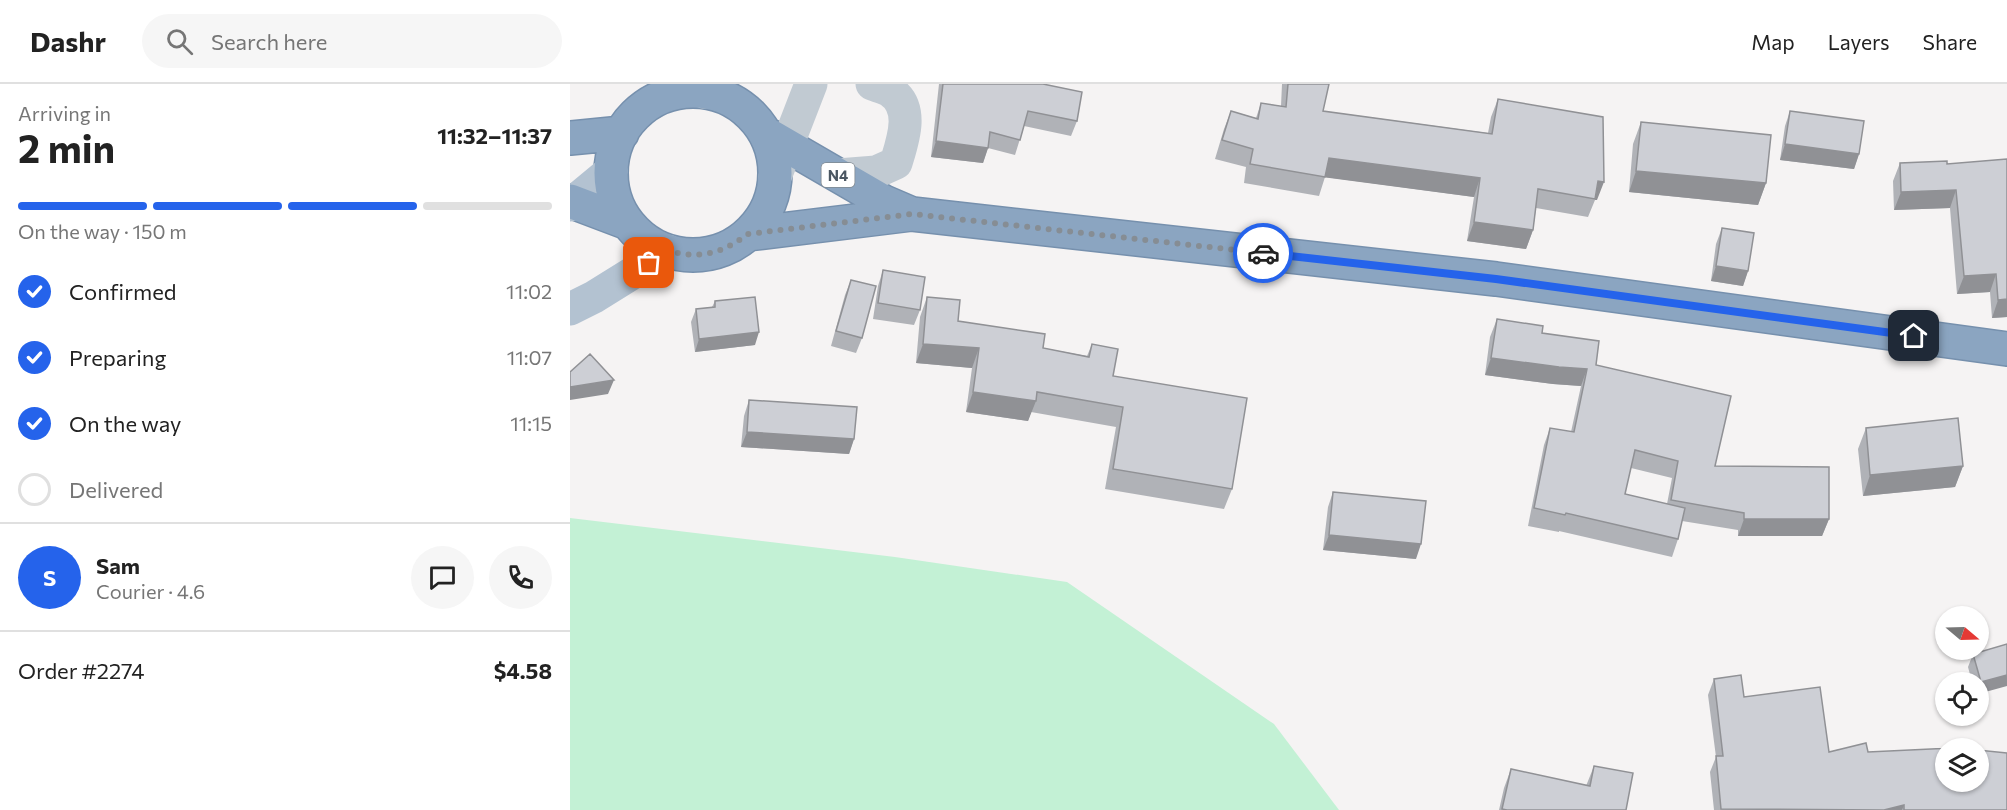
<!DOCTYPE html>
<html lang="en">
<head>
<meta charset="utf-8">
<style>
	body { margin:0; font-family:Commissioner,sans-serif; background:#f6f6f6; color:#222; height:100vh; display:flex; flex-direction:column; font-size:22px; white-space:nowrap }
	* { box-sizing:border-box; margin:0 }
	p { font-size:20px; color:#767676 }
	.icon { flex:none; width:33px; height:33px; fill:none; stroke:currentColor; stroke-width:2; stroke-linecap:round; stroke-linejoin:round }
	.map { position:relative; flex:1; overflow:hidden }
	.details { display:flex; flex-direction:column; background:#fff; width:570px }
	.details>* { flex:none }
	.needle { width:39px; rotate:109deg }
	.controls { position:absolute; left:1365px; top:522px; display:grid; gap:12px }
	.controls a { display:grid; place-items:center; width:54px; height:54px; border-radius:50%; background:#fff; box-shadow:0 2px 4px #0004; font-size:30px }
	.pin { position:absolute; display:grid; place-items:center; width:51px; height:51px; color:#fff; margin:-26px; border-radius:12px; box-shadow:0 3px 9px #0006 }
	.courier { position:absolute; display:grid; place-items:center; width:60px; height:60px; margin:-30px; border:4px solid #2563eb; border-radius:50%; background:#fff; color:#222; box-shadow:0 2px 8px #0007 }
	.overview em { font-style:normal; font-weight:700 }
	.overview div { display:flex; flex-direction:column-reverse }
	.overview { display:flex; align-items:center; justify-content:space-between; height:102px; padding:0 18px }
	h1 { font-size:39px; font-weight:700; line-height:45px }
	.bar { display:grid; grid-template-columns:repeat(4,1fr); gap:9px 6px; align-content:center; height:72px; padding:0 18px }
	.bar i { height:8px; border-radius:4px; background:#e0e0e0 }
	.bar .selected { background:#2563eb }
	.bar p { grid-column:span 4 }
	.line { display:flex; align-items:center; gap:15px; padding:0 18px; border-top:2px solid #e0e0e0 }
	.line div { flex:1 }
	.round { display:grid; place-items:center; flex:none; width:63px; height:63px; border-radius:32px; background:#f6f6f6 }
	ol { padding:0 18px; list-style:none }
	li { display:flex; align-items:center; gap:18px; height:66px }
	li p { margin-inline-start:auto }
	li .icon { padding:6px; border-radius:50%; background:#2563eb; color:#fff; stroke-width:4 }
	li:last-child { color:#767676 }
	li i { width:33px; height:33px; border:3px solid #e0e0e0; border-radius:50% }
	header { display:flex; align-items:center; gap:36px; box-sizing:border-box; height:84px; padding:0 30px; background:#fff; border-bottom:2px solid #e0e0e0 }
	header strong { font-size:28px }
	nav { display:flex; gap:33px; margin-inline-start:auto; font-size:21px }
	.search { width:420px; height:54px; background:#f6f6f6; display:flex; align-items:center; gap:15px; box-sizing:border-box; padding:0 21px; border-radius:33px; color:#767676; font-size:22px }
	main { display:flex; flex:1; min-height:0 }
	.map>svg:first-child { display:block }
	.green { fill:#c3f1d5 }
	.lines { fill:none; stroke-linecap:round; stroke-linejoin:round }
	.highway-casing { stroke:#7690ad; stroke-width:36 }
	.minor { stroke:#c1cad2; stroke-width:33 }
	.major { stroke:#b3c2d1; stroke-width:33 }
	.highway { stroke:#8ba5c1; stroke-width:33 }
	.wall { fill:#b0b2b7; fill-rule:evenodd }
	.shaded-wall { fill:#909195 }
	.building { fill:#cdcfd5; stroke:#909195; stroke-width:1.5 }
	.done { stroke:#868d94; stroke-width:6; stroke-dasharray:0 10.8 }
	.route { stroke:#2563eb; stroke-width:8 }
	.labels { text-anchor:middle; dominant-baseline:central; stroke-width:5; stroke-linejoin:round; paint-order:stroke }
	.shield { fill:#fff; stroke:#808990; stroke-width:1.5 }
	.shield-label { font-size:15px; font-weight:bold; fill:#4a5661 }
</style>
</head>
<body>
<header>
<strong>Dashr</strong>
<div class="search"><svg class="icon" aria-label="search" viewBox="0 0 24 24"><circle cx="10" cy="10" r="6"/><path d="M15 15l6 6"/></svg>Search here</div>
<nav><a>Map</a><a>Layers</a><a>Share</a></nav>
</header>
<main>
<section class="details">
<div class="overview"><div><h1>2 min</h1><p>Arriving in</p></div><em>11:32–11:37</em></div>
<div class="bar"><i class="selected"></i><i class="selected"></i><i class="selected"></i><i></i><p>On the way · 150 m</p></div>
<ol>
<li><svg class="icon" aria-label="check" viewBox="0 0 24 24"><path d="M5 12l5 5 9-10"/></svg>Confirmed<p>11:02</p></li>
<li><svg class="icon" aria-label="check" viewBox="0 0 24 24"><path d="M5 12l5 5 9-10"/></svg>Preparing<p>11:07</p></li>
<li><svg class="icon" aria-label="check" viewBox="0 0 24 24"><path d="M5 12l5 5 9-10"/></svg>On the way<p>11:15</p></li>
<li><i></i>Delivered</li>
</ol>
<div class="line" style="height:108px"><b class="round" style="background:#2563eb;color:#fff">S</b><div><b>Sam</b><p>Courier · 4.6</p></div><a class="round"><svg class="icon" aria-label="chat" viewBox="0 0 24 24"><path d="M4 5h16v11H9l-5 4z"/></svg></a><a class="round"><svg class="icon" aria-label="phone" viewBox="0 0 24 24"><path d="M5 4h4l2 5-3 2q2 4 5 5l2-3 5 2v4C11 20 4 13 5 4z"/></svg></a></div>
<div class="line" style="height:78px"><div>Order #2274</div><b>$4.58</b></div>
</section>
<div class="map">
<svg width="1437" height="726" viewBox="0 0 1437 726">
	<rect width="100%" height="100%" fill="#f5f3f3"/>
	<!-- green -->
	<path class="green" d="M 0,434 L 325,473 L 497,498 L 704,640 L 769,726 L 0,726 Z"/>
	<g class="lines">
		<!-- highway casing -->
		<g class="highway-casing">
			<path id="highway" d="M41 89a82 82 0 1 1 164 0a82 82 0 1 1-164 0Z
				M 195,49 L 314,118 L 342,130
				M 0,54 L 52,49
				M 0,117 L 58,139
				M 178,150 L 342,130 L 926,195 L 1437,265"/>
		</g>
		<!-- minor -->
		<path class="minor" d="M 134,8 L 146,0
			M 268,91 L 306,88 L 326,79 C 333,56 345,23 320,7 C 315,4 307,2 302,0
			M 205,93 L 241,0"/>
		<!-- major -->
		<path class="major" d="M 0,121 L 41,87
			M 0,225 L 24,213 L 98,167"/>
		<!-- highway -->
		<use href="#highway" class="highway"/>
	</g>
	<!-- wall -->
	<path class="wall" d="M 369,0 L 473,0 L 507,37 L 501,52 L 454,42 L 445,71 L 418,64 L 413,79 L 361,73 Z
		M 712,0 L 759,0 L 753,27 L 918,49 L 921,33 L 928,15 L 1027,116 L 1025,116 L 1018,133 L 966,124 L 963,146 L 956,165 L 897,157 L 904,113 L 755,93 L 749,112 L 674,99 L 676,83 L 645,75 L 654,45 L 661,27 L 686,34 L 691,19 L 711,22 Z
		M 1220,27 L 1289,70 L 1284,85 L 1210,76 L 1215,42 Z
		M 1071,38 L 1196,99 L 1188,121 L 1059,108 L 1063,60 Z
		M 1437,75 L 1437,233 L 1422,234 L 1420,208 L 1387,210 L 1380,124 L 1324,126 L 1323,97 L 1330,79 L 1377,80 Z
		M 1152,144 L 1178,187 L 1173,202 L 1141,197 L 1146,160 Z
		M 313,186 L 350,226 L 344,241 L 303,235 L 308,202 Z
		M 281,196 L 292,254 L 286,269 L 261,262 L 275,211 Z
		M 357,213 L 388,237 L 473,264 L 517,272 L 522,260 L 543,292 L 662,405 L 654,425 L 535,405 L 546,343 L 461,328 L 458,337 L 396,328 L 402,284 L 346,279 L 350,233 Z
		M 145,217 L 185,261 L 125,268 L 121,238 L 126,225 L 142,223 Z
		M 927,235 L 972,249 L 1026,281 L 1145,382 L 1259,435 L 1252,452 L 1168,452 L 1168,446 L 1112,437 L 1108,455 L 1102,473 L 989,447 L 989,448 L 958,442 L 974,361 L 980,344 L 1001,348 L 1011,302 L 983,300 L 915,291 L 920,253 ZM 1061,384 L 1102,394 L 1097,420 L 1055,410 Z
		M 179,316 L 284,355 L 279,370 L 171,363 L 174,332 Z
		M 1296,344 L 1393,382 L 1385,403 L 1293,412 L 1288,365 Z
		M 763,408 L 846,475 L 753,466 L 758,423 Z
		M 1437,560 L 1408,610 L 1408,598 L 1402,598 L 1398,583 L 1403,570 Z
		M 1144,595 L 1174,613 L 1259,668 L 1298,668 L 1437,726 L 1144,726 L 1140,688 L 1146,673 L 1138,611 Z
		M 1024,682 L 1056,726 L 929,726 L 934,704 L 941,685 L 1016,702 Z"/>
	<!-- shaded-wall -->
	<path class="shaded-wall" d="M 366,57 L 418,64 L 413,79 L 361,73 Z
		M 1215,60 L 1289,70 L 1284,85 L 1210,76 Z
		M 759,74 L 910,94 L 904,113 L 752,93 Z
		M 1066,87 L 1196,99 L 1188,121 L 1059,108 Z
		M 1028,97 L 1034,98 L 1027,116 L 1025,116 Z
		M 1386,106 L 1380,124 L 1324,126 L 1331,108 Z
		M 904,138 L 963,146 L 956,165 L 897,157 Z
		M 1146,182 L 1178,187 L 1173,202 L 1141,197 Z
		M 1426,190 L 1420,208 L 1387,210 L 1394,192 Z
		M 1437,215 L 1437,233 L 1422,234 L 1428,216 Z
		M 189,248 L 185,261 L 125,268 L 129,255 Z
		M 353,260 L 409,264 L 402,284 L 346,279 Z
		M 921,274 L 1017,285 L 1011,302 L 983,300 L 915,291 Z
		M 44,296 L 38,310 L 0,316 L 0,303 Z
		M 403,308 L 466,317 L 458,337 L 396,328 Z
		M 177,348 L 284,355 L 279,370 L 171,363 Z
		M 1393,382 L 1385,403 L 1293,412 L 1300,391 Z
		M 1174,435 L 1259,435 L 1252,452 L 1168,452 Z
		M 759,451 L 851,460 L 846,475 L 753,466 Z
		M 1437,591 L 1437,602 L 1408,610 L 1408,604 L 1411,598 Z
		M 1334,721 L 1332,726 L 1314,726 Z"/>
	<!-- building -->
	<path class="building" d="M 373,0 L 473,0 L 512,8 L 507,37 L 458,27 L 450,56 L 420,48 L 418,64 L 366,57 Z
		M 718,0 L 759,0 L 753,27 L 922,50 L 928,15 L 1033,33 L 1034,98 L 1028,97 L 1025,115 L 968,105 L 963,146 L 904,138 L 910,94 L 759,74 L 755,93 L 680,80 L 683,65 L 652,56 L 661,27 L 688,35 L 691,19 L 716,23 Z
		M 1220,27 L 1294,37 L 1289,70 L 1215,60 Z
		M 1071,38 L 1201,51 L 1196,99 L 1066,87 Z
		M 1437,75 L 1437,215 L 1428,216 L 1426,190 L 1394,192 L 1386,106 L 1331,108 L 1330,79 L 1377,77 L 1377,80 Z
		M 1152,144 L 1184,149 L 1178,187 L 1146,182 Z
		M 313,186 L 355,193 L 350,226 L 308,219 Z
		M 281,196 L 306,202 L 292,254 L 266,247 Z
		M 185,213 L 189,248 L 129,255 L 126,225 L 145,223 L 145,217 Z
		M 357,213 L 390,216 L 388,237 L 475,250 L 473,264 L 519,273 L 522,260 L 548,265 L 543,292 L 677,314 L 662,405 L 543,385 L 553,323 L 467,308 L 466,317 L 403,308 L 409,264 L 353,260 Z
		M 927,235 L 973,242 L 972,249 L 1029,257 L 1026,281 L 1161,312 L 1145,382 L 1259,383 L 1259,435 L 1174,435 L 1174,429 L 1101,416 L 1108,377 L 1065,366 L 1055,410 L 1115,424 L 1108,455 L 996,429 L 995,431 L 964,424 L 980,344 L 1004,348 L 1017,285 L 989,283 L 921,274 Z
		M 20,270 L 44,296 L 0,303 L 0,288 Z
		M 179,316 L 287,323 L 284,355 L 177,348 Z
		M 1388,334 L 1393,382 L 1300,391 L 1296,344 Z
		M 763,408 L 856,417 L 851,460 L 759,451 Z
		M 1437,560 L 1437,591 L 1411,598 L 1403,570 Z
		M 1171,591 L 1174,613 L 1250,603 L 1259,668 L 1296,659 L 1298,668 L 1382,664 L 1391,664 L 1376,664 L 1376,698 L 1408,698 L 1408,666 L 1437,669 L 1437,726 L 1334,726 L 1334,721 L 1314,726 L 1151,725 L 1146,672 L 1153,672 L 1144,595 Z
		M 1024,682 L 1063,689 L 1056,726 L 937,726 L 932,725 L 941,685 L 1020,702 Z"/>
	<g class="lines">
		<!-- done -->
		<path class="done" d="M 79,179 L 98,167 C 131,175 151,170 178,150 L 342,130 L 693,169"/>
		<!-- route -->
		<path class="route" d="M 693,169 L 926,195 L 1344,252"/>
	</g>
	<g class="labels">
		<!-- shield labels -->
		<rect class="shield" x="251.5" y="79" width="33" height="24" rx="4.5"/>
		<g class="shield-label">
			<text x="268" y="91">N4</text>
		</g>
	</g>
</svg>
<div class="controls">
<a><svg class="needle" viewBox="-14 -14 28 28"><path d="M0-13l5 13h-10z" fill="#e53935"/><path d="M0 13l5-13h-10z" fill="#767676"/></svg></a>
<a><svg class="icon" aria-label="locate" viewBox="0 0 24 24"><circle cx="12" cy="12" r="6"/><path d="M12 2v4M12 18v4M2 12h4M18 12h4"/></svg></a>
<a><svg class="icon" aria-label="layers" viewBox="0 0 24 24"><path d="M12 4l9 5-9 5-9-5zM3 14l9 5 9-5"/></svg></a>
</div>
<div class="pin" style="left:79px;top:179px;background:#ea580c"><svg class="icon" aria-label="bag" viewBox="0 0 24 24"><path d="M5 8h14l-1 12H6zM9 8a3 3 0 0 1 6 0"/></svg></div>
<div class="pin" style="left:1344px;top:252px;background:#1f2937"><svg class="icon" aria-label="home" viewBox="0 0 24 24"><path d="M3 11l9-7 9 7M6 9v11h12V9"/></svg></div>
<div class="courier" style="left:693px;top:169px"><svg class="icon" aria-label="car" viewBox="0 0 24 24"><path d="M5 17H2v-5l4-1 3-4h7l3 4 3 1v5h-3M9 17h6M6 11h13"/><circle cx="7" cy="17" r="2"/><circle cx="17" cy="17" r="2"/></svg></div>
</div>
</main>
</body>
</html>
